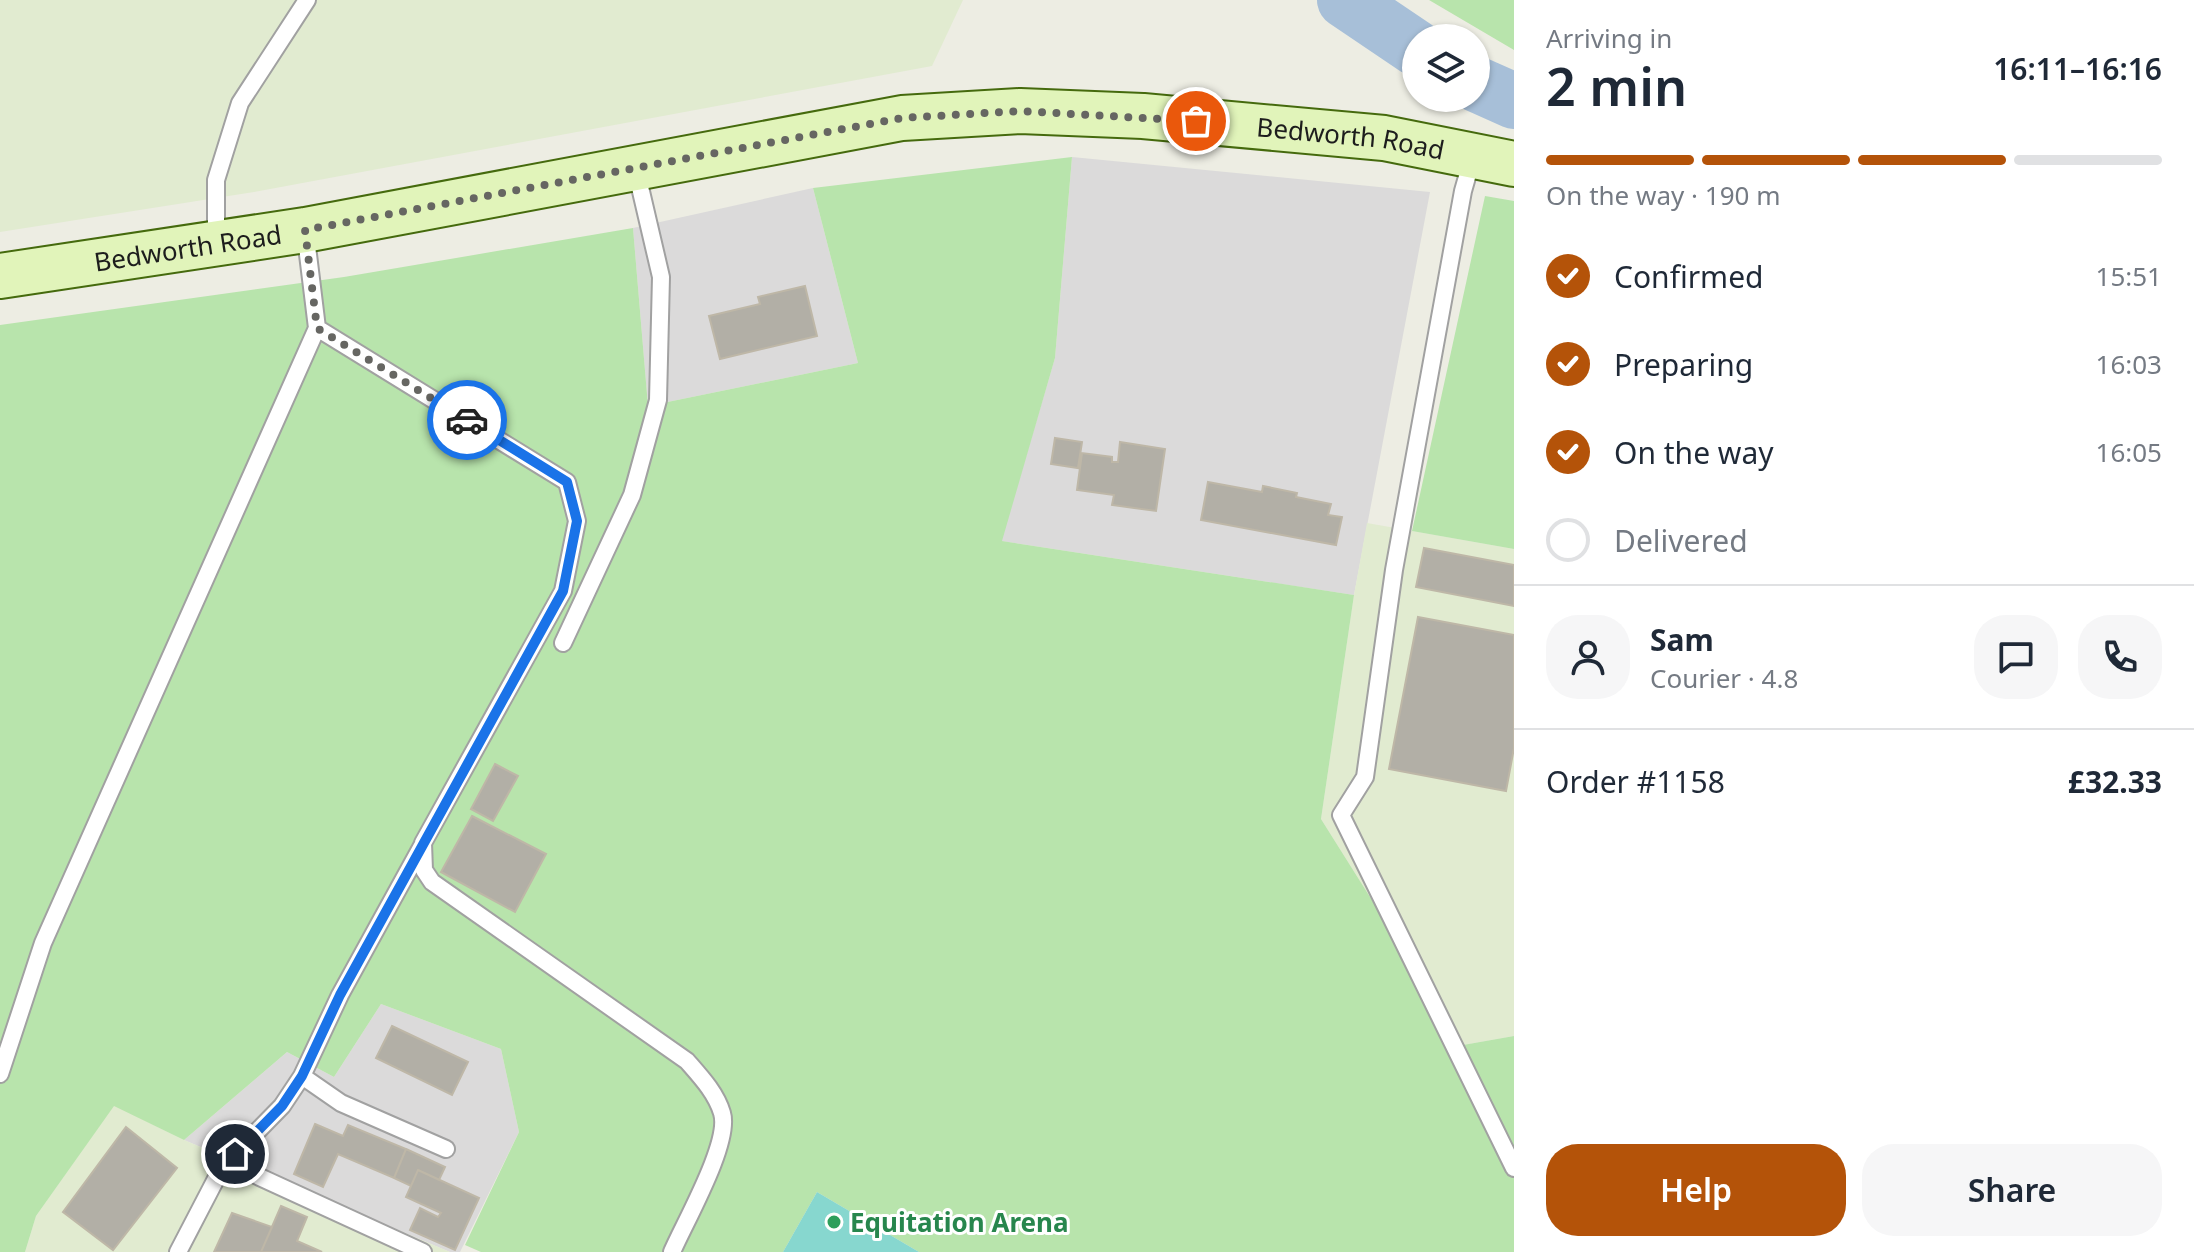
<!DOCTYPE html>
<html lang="en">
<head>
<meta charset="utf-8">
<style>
	body { margin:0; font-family:"Noto Sans",sans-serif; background:#f6f6f7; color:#1f2937; height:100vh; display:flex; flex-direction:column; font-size:30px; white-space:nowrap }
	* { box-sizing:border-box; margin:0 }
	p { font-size:26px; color:#747a83 }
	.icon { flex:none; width:44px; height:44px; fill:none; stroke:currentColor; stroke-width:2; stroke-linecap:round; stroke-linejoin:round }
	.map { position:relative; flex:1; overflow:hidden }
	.sheet { display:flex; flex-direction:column; background:#fff; width:680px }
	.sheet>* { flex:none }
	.buttons { position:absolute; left:1402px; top:24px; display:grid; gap:16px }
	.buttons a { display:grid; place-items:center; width:88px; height:88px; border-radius:50%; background:#fff; box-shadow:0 2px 6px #0004; font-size:40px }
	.pin { position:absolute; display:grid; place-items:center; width:68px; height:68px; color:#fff; margin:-34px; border:4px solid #fff; border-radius:50%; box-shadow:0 2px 8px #0007 }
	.courier { position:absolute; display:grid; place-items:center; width:80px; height:80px; margin:-40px; border:6px solid #1a73e8; border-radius:50%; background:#fff; color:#222; box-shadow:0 2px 10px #0007 }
	.head em { font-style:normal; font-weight:600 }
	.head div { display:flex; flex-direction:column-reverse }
	.head { display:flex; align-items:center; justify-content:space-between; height:136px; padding:0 32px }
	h1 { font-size:52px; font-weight:600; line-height:60px }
	.bar { display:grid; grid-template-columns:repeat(4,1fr); gap:12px 8px; align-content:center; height:96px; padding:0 32px }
	.bar i { height:10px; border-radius:6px; background:#e0e1e3 }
	.bar .on { background:#b45309 }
	.bar p { grid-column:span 4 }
	.line { display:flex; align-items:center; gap:20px; padding:0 32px; border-top:2px solid #e0e1e3 }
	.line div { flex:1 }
	.round { display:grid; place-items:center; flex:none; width:84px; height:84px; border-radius:32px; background:#f6f6f7 }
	ol { padding:0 32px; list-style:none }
	li { display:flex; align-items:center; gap:24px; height:88px }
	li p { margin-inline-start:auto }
	li .icon { padding:8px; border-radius:50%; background:#b45309; color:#fff; stroke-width:4 }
	li:last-child { color:#747a83 }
	li i { width:44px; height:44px; border:4px solid #e0e1e3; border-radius:50% }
	.button { display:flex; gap:16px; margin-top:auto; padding:16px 32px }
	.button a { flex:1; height:92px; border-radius:32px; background:#b45309; color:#fff; font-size:32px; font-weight:600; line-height:92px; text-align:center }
	.button a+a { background:#f6f6f7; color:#1f2937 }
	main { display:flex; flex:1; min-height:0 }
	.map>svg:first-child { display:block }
	.residential { fill:#dbdada }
	.farmland { fill:#e1ebd0 }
	.grass { fill:#b8e4ac }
	.pitch { fill:#87d7cf }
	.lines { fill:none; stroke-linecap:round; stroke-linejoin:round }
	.river { stroke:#a7bfd8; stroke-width:56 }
	.building { fill:#b2afa6; stroke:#beb7a7; stroke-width:2 }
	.service-casing { stroke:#a1a1a1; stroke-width:20 }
	.secondary-casing { stroke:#456a0d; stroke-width:48 }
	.service { stroke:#fff; stroke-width:16 }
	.secondary { stroke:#e1f4ba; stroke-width:44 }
	.done { stroke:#666662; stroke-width:8; stroke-dasharray:0 14.4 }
	.route { stroke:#1a73e8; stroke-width:10 }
	.leisure-dot { fill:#2e9e5b; stroke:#fff; stroke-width:3 }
	.labels { text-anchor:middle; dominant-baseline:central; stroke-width:6; stroke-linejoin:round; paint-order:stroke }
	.street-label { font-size:26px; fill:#1d1d1d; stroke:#fff }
	.leisure-label { font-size:26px; font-weight:bold; fill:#27864d; stroke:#fff; text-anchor:start }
</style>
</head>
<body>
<main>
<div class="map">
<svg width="1514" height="1252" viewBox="0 0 1514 1252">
	<rect width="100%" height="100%" fill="#edede3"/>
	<!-- residential -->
	<path class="residential" d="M 1072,157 L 1430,192 L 1354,595 L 1001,541 L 1055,358 Z
		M 813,188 L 858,363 L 648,406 L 633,228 Z
		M 381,1004 L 501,1049 L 519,1132 L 460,1252 L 450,1252 L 184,1140 L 287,1052 L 334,1077 Z"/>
	<!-- farmland -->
	<path class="farmland" d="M 0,0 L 963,0 L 932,66 L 254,192 L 0,232 Z
		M 1367,523 L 1514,549 L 1514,1036 L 1463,1045 L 1321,819 L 1354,595 Z
		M 114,1105 L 184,1140 L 450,1252 L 25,1252 L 36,1216 Z"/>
	<!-- grass -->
	<path class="grass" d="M 1429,0 L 1514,0 L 1514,50 Z
		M 1072,157 L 1055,358 L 1002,541 L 1354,595 L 1321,819 L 1463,1045 L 1514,1036 L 1514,1252 L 919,1252 L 817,1192 L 783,1252 L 481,1252 L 465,1245 L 519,1132 L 501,1049 L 381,1004 L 334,1077 L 287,1052 L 184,1140 L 114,1106 L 36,1216 L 25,1252 L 0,1252 L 0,325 L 344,277 L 633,228 L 648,406 L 858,363 L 813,188 Z
		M 1485,196 L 1514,201 L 1514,549 L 1412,531 Z"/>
	<!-- pitch -->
	<path class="pitch" d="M 817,1192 L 919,1252 L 783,1252 Z"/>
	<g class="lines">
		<!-- river -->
		<path class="river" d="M 1345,0 L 1416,48
			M 1476,84 L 1514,101"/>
	</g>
	<!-- building -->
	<path class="building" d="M 805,286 L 817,336 L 720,359 L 709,316 L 760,304 L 758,297 Z
		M 1055,438 L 1082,442 L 1078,468 L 1051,464 Z
		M 1120,442 L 1165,449 L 1156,511 L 1112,505 L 1114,495 L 1077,490 L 1082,453 L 1112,457 L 1112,462 L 1118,462 Z
		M 1208,482 L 1262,492 L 1263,486 L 1297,493 L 1296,497 L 1331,504 L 1328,515 L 1342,517 L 1336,545 L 1201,520 Z
		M 1424,548 L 1514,565 L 1514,606 L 1416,587 Z
		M 1418,617 L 1514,635 L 1514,748 L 1506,791 L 1389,769 Z
		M 495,764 L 518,776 L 493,821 L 471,809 Z
		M 472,816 L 546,854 L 515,912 L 441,872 Z
		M 392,1026 L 468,1062 L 452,1095 L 376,1058 Z
		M 315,1124 L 343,1136 L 348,1125 L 406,1149 L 394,1178 L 338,1154 L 323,1187 L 294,1174 Z
		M 126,1127 L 177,1168 L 113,1250 L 63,1212 Z
		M 406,1149 L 445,1167 L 439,1180 L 418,1170 L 411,1186 L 394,1178 Z
		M 418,1170 L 479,1198 L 455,1250 L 410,1230 L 420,1208 L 438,1217 L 441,1213 L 406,1197 Z
		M 281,1206 L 307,1217 L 297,1241 L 322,1252 L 261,1252 Z
		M 232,1213 L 272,1227 L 261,1252 L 214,1252 Z"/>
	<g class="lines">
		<!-- service casing -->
		<g class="service-casing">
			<path id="service" d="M 1473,156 L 1463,191 L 1394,570 L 1365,777 L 1341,815 L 1514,1168
				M 216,242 L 216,180 L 240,103 L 307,0
				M 317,328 L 567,482 L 577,521 L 563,591 L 423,843 L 424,870 L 432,882 L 687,1061 C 701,1077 716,1093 722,1113 C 731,1142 685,1222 672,1252
				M 563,643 L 632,495 L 658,400 L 661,277 L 636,170
				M 0,1074 L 43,943 L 317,328 L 305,230
				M 302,1076 L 341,1103 L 446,1149
				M 235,1154 L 251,1173 L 423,1252
				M 178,1252 L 217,1177 L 235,1154 L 282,1106 L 302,1076 L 340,995 L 423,844"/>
		</g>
		<!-- secondary casing -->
		<g class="secondary-casing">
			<g id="secondary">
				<path id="s1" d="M 0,276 L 305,230 L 902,118 L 1020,111 L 1143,116 L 1384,138 L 1514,164"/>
			</g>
		</g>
		<!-- service -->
		<use href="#service" class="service"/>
		<!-- secondary -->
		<use href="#secondary" class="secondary"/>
	</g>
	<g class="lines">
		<!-- done -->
		<path class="done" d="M 467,420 L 317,328 L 305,230 L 902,118 L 1020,111 L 1196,121"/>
		<!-- route -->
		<path class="route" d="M 235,1154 L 282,1106 L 302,1076 L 340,995 L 563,591 L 577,521 L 567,482 L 467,420"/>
	</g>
	<!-- markers -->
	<circle class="leisure-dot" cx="834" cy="1222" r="8"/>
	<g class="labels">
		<!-- street labels -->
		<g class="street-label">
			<text stroke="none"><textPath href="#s1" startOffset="1366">Bedworth Road</textPath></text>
			<text stroke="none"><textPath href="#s1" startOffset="190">Bedworth Road</textPath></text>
		</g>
		<!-- leisure labels -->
		<g class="leisure-label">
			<text x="850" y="1222">Equitation Arena</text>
		</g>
	</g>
</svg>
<div class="buttons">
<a><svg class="icon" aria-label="layers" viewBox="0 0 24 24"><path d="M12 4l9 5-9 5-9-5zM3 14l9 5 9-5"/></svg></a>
</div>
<div class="pin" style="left:1196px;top:121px;background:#ea580c"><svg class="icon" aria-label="bag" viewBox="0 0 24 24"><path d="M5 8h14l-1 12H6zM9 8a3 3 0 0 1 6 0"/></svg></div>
<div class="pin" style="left:235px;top:1154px;background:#1f2937"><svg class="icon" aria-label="home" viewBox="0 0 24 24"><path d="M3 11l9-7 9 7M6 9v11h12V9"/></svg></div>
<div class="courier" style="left:467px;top:420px"><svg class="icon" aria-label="car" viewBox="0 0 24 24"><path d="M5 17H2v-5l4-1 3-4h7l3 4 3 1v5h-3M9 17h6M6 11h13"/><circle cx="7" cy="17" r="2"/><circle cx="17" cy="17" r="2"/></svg></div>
</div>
<section class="sheet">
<div class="head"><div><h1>2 min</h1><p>Arriving in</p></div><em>16:11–16:16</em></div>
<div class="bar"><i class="on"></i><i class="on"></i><i class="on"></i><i></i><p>On the way · 190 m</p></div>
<ol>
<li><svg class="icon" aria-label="check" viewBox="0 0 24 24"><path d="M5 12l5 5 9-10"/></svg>Confirmed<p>15:51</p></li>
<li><svg class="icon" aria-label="check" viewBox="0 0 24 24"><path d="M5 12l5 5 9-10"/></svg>Preparing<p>16:03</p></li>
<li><svg class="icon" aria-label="check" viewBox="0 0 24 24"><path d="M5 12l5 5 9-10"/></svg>On the way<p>16:05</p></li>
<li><i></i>Delivered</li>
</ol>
<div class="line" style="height:144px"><a class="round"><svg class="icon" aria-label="person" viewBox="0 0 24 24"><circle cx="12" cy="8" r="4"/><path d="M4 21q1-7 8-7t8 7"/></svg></a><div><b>Sam</b><p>Courier · 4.8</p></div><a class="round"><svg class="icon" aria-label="chat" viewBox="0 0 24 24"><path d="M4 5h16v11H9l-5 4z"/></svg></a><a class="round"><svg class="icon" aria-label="phone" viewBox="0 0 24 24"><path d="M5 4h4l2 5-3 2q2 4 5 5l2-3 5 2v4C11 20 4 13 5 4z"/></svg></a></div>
<div class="line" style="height:104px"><div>Order #1158</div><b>£32.33</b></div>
<div class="button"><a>Help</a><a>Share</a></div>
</section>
</main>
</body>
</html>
